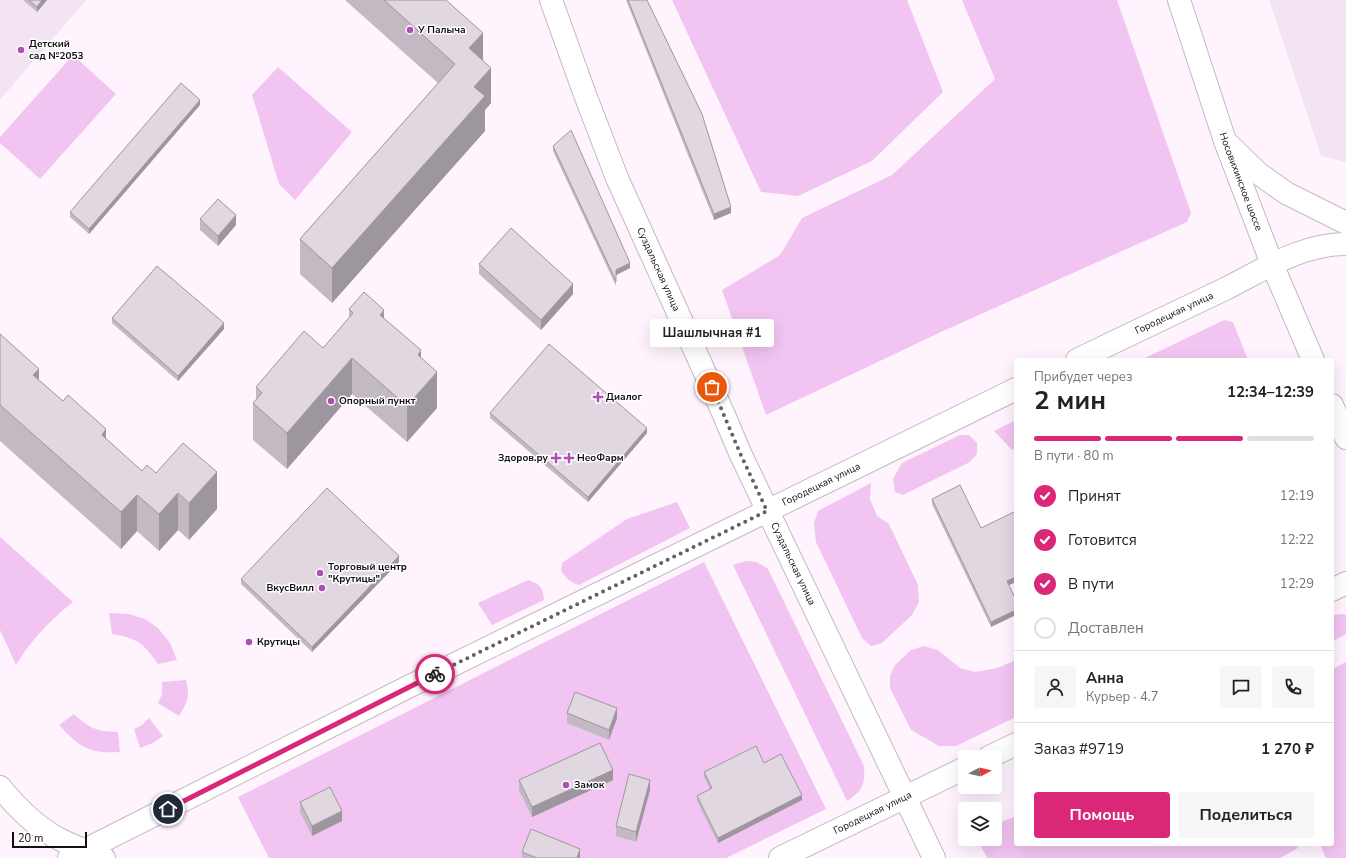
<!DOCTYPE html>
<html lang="ru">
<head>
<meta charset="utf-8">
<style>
	body { margin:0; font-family:"Nunito Sans",sans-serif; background:#f6f6f6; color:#222; height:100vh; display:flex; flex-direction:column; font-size:15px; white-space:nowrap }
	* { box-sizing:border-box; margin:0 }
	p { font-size:13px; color:#767676 }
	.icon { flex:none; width:22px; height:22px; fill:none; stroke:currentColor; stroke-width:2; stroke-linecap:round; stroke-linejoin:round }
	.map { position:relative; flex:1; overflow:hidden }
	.sheet { position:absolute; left:1014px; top:358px; width:320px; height:488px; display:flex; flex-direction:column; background:#fff; border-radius:4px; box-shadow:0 4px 16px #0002 }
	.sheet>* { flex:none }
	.needle { width:26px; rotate:83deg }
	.tools { position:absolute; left:958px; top:750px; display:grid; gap:8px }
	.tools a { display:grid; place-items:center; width:44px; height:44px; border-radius:4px; background:#fff; box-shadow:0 4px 16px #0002; font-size:20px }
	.scale { position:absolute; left:12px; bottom:10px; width:75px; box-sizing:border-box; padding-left:4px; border:2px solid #120e12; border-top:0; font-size:11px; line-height:14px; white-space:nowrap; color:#120e12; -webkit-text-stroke:3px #fff; paint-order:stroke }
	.pin { position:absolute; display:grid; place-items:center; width:34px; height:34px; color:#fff; margin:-17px; border:2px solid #fff; border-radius:50%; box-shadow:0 1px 4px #0007 }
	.courier { position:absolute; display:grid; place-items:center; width:40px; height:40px; margin:-20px; border:3px solid #db2777; border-radius:50%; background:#fff; color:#222; box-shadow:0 1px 5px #0007 }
	.bubble { position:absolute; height:28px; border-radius:4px; background:#fff; box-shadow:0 4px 16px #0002; font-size:13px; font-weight:700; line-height:28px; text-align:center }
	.summary em { font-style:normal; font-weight:700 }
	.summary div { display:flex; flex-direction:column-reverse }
	.summary { display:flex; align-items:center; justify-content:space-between; height:68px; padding:0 20px }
	h1 { font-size:26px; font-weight:700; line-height:30px }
	.bar { display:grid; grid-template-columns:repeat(4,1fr); gap:6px 4px; align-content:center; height:48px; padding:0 20px }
	.bar i { height:5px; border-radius:3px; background:#e0e0e0 }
	.bar .active { background:#db2777 }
	.bar p { grid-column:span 4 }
	.line { display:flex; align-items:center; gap:10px; padding:0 20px; border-top:1px solid #e0e0e0 }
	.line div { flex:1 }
	.round { display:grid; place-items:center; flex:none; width:42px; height:42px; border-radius:4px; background:#f6f6f6 }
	ol { padding:0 20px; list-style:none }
	li { display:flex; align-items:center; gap:12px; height:44px }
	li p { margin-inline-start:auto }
	li .icon { padding:4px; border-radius:50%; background:#db2777; color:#fff; stroke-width:4 }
	li:last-child { color:#767676 }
	li i { width:22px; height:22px; border:2px solid #e0e0e0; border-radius:50% }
	.cta { display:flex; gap:8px; margin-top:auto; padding:8px 20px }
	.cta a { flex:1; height:46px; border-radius:4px; background:#db2777; color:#fff; font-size:16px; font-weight:700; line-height:46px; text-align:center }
	.cta a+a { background:#f6f6f6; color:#222 }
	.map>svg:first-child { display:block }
	.built { fill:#f3e4f2 }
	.green { fill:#f1c4f1 }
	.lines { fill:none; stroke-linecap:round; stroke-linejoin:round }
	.tertiary-casing { stroke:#c2b9c2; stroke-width:24 }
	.secondary-casing { stroke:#c2b9c2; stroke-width:24 }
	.tertiary { stroke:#fff; stroke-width:22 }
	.secondary { stroke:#fff; stroke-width:22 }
	.wall { fill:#c2b9c2 }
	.shaded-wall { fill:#9e969e }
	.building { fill:#e1d7e1; stroke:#9e969e }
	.done { stroke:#655e65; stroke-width:4; stroke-dasharray:0 7.2 }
	.route { stroke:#db2777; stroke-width:5 }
	.poi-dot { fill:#b14eb4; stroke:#fff; stroke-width:1.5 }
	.labels { text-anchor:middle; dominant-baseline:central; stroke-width:3; stroke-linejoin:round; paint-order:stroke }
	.poi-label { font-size:10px; font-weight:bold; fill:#120e12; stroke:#fff; text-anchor:start }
	.street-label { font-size:10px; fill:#120e12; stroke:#fff }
</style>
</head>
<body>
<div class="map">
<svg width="1346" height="858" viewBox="0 0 1346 858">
	<rect width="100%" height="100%" fill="#fff4fe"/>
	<!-- built -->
	<path class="built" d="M 0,0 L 86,0 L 0,100 Z
		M 1269,0 L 1346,0 L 1346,162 L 1321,156 Z"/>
	<!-- green -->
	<path class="green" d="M 672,0 L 907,0 L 943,92 L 872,161 L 798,196 L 761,192 Z
		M 962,0 L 1117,0 L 1191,213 L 1187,222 L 941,332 L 766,415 L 722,290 L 780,255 L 802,218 L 892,175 L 995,79 Z
		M 73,55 L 116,94 L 40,179 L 0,143 L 0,137 Z
		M 278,67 L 352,132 L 295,200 L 279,184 L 252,95 Z
		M 1224,320 L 1233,322 L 1248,360 L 1141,360 Z
		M 1016,420 L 1016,448 L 1012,450 L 994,431 Z
		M 960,435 L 969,435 L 977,443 L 977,454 L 970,462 L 903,495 L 895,492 L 893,479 L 902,463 Z
		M 871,483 L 870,499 L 877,516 L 889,524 L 918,585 L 919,602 L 912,615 L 882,643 L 871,646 L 862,638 L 816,542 L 814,523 L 818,511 Z
		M 677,502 L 690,528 L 579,585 C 571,583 566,578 561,571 L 562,563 L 627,519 Z
		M 0,537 L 73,602 C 49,621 32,639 16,665 L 0,630 Z
		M 745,561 L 757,562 L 768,569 L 864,766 C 865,786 863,790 847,801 L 733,565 Z
		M 704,562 L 826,809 L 726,858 L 269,858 L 238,797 Z
		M 528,580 C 540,584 543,587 544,600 L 492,625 L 478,603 Z
		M 109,613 L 129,614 L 145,619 L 158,628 L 170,643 L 177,660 L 158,664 C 142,642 139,639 112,634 Z
		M 1343,614 L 1346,615 L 1346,634 L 1332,642 L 1332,615 Z
		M 924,646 L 938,650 L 960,668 L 975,672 L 997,668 L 1016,660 L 1016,717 L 956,746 L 939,746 L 911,730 L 890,688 L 890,676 L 895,665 L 911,650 Z
		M 1346,662 L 1346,858 L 1326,858 L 1320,844 L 1332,844 L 1332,669 Z
		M 186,680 C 190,697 188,701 179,716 L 158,703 L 162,694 L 162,682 Z
		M 74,714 C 90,729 96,731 118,732 L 120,752 C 89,754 79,747 59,725 Z
		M 149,718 L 163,736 L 153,743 L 140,748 L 134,729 L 142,725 Z
		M 1016,816 L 1016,844 L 1297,844 L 1298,848 L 1280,858 L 987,858 L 978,840 L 980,839 L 995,839 L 995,827 L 999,823 Z"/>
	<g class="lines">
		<!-- tertiary casing -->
		<g class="tertiary-casing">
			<g id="tertiary">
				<path id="s1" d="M 551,0 L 584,92 L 617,178 L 724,415 L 740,453 L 934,858"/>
				<path d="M 1225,141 L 1258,173 L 1286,193 L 1346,223"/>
				<path id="s2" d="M 1077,360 C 1126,336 1175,313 1225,289 C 1263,270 1301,244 1346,244"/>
				<path d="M 1332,590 L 1346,583"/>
				<path d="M 989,757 L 1016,744"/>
				<path d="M 0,787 C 17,808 37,828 61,840 C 75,847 90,852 104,858"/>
				<path id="s3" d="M 69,858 L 408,687 L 1016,389"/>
				<path id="s4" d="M 780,858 L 965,768"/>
			</g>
		</g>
		<!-- secondary casing -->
		<g class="secondary-casing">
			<g id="secondary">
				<path id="s5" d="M 1179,0 L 1225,141 L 1272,264 L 1313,360"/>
				<path d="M 1332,405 L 1346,438"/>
			</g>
		</g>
		<!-- tertiary -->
		<use href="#tertiary" class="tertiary"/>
		<!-- secondary -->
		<use href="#secondary" class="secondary"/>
	</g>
	<!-- wall -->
	<path class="wall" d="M 23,0 L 47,0 L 37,12 Z
		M 345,0 L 446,0 L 483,60 L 491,103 L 485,110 L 485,131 L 332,303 L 300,274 L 300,239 L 438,83 Z
		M 626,0 L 647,0 L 731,213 L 714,220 Z
		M 200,105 L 89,234 L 70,217 L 70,212 Z
		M 553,146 L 630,268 L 616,275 L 616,286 L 553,151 Z
		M 200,219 L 236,225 L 218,246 L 200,230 Z
		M 479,264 L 573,294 L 541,330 L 479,274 Z
		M 349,309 L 384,318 L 421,358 L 437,408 L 407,442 L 352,394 L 287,469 L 253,440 L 253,403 L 256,400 L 256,387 L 323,348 L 349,318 Z
		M 112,318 L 224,329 L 178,381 L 112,323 Z
		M 0,334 L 39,380 L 142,471 L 156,473 L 217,509 L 189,540 L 178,530 L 159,551 L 137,531 L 121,549 L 0,441 Z
		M 490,413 L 647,433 L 588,502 L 490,418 Z
		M 932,499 L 981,528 L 1009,585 L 991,627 L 932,504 Z
		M 399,562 L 312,652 L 241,584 L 241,579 Z
		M 567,713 L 617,718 L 609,740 L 567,723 Z
		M 764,763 L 802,800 L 718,843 L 697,801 L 697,796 L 710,789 L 704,777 L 704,772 Z
		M 519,780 L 613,780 L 532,817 L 519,790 Z
		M 650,790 L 636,842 L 616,836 L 616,826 Z
		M 300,802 L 342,821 L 312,836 L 300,812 Z
		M 522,852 L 580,858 L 522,858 Z"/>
	<!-- shaded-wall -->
	<path class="shaded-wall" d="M 42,0 L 47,0 L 37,12 L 37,7 Z
		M 483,33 L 483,68 L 469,48 Z
		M 491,68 L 491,103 L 485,110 L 485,131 L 332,303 L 332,268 L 474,87 Z
		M 200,100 L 200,105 L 89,234 L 89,229 Z
		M 731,207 L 731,213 L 714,220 L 714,214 Z
		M 236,215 L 236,225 L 218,246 L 218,236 Z
		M 630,263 L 630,268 L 616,275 L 616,270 Z
		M 573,284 L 573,294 L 541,330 L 541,320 Z
		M 384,310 L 384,347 L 380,315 Z
		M 224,323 L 224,329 L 178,381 L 178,376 Z
		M 421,350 L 421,387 L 418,355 Z
		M 352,358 L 352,394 L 287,469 L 287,433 Z
		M 39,369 L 39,405 L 33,375 Z
		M 437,372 L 437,408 L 407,442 L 407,406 Z
		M 647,428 L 647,433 L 588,502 L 588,497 Z
		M 106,429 L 106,465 L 102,435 Z
		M 217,472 L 217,509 L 189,540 L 189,503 Z
		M 178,493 L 178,530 L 159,551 L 159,514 Z
		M 137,495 L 137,531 L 121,549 L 121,512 Z
		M 399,556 L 399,562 L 312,652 L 312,647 Z
		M 1016,577 L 1016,582 L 1007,586 L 1007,581 Z
		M 1016,610 L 1016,615 L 991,627 L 991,622 Z
		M 617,708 L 617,718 L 609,740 L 609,730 Z
		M 613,770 L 613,780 L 532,817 L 532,807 Z
		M 650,780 L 650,790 L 636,842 L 636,832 Z
		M 802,795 L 802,800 L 718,843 L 718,838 Z
		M 342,811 L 342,821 L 312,836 L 312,826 Z
		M 580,849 L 580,858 L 577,858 Z"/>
	<!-- building -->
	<path class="building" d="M 29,0 L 42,0 L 37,7 Z
		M 384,0 L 446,0 L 483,33 L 469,48 L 491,68 L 474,87 L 485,96 L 332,268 L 300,239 L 455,64 Z
		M 628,0 L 647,0 L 702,114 L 731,207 L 714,214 Z
		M 181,83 L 200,100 L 89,229 L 70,212 Z
		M 571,130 L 630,263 L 616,270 L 616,281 L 553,146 Z
		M 218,199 L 236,215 L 218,236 L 200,219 Z
		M 511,228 L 573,284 L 541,320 L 479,264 Z
		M 157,266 L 224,323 L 178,376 L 112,318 Z
		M 364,292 L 384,310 L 380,315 L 421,350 L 418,355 L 437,372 L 407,406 L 352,358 L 287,433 L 253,403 L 262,393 L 256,387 L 304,331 L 323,348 L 353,313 L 349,309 Z
		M 0,334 L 39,369 L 33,375 L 63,401 L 68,395 L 106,429 L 102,435 L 142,471 L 147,465 L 156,473 L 183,443 L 217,472 L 189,503 L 178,493 L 159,514 L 137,495 L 121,512 L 0,405 Z
		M 549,344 L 647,428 L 588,497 L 490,413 Z
		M 960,485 L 981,528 L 1016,511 L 1016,577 L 1007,581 L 1016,600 L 1016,610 L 991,622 L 932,499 Z
		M 327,488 L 399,556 L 312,647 L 241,579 Z
		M 575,692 L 617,708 L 609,730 L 567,713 Z
		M 600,743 L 613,770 L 532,807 L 519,780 Z
		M 756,746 L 764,763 L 781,754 L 802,795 L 718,838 L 697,796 L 712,788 L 704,772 Z
		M 629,774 L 650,780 L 636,832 L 616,826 Z
		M 330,787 L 342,811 L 312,826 L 300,802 Z
		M 531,829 L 580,849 L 577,858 L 537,858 L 522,852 Z"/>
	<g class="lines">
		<!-- done -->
		<path class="done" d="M 435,674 L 767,511 L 740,453 L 712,387"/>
		<!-- route -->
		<path class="route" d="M 168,809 L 435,674"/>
	</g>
	<!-- markers -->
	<g class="poi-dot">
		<circle cx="410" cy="30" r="4"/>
		<circle cx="21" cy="50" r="4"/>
		<path d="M596 391h4v4h4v4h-4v4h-4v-4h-4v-4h4z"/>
		<circle cx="331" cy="401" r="4"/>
		<path d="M554 452h4v4h4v4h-4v4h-4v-4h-4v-4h4z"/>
		<path d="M567 452h4v4h4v4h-4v4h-4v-4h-4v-4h4z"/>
		<circle cx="320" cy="573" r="4"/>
		<circle cx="322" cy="588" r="4"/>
		<circle cx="249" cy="642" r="4"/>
		<circle cx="566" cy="785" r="4"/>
	</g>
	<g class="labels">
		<!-- poi labels -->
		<g class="poi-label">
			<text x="418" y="30">У Палыча</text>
			<text x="29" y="44">Детский<tspan x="29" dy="12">сад №2053</tspan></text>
			<text x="606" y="397">Диалог</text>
			<text x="339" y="401">Опорный пункт</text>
			<text x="548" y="458" text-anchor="end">Здоров.ру</text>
			<text x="577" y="458">НеоФарм</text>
			<text x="328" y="567">Торговый центр<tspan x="328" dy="12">"Крутицы"</tspan></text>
			<text x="314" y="588" text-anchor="end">ВкусВилл</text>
			<text x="257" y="642">Крутицы</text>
			<text x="574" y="785">Замок</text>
		</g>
		<!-- street labels -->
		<g class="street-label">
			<text stroke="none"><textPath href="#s5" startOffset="192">Носовихинское шоссе</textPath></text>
			<text stroke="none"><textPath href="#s1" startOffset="290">Суздальская улица</textPath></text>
			<text stroke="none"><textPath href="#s2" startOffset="108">Городецкая улица</textPath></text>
			<text stroke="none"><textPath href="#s3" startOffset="840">Городецкая улица</textPath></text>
			<text stroke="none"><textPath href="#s1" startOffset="614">Суздальская улица</textPath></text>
			<text stroke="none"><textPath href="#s4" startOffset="103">Городецкая улица</textPath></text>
		</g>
	</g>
</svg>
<div class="tools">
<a><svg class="needle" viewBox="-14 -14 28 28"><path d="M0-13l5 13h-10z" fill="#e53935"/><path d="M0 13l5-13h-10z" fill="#767676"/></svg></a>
<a><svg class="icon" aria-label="layers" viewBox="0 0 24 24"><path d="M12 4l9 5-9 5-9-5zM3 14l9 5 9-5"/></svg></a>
</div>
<div class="scale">20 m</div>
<div class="pin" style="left:712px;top:387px;background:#ea580c"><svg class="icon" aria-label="bag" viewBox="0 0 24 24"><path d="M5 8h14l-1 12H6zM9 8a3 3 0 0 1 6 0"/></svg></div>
<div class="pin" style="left:168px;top:809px;background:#1f2937"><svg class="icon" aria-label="home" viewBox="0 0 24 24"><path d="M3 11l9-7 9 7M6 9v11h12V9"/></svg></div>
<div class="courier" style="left:435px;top:674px"><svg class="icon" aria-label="bike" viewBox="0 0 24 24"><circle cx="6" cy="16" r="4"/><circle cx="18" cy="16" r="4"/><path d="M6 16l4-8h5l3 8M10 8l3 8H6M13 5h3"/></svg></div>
<div class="bubble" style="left:650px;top:319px;width:124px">Шашлычная #1</div>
<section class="sheet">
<div class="summary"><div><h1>2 мин</h1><p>Прибудет через</p></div><em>12:34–12:39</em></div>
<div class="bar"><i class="active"></i><i class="active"></i><i class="active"></i><i></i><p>В пути · 80 m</p></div>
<ol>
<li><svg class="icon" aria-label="check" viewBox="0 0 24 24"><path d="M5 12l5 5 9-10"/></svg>Принят<p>12:19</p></li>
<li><svg class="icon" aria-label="check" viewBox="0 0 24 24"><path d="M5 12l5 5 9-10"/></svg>Готовится<p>12:22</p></li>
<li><svg class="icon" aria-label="check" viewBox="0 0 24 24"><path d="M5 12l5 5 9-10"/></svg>В пути<p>12:29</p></li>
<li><i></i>Доставлен</li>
</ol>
<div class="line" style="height:72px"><a class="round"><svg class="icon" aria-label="person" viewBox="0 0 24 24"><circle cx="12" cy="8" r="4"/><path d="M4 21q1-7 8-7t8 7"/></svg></a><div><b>Анна</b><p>Курьер · 4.7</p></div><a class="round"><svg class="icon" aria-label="chat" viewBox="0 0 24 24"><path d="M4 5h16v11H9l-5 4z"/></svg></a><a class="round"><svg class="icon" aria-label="phone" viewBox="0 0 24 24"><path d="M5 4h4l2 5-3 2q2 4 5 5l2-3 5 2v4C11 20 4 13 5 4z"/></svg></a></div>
<div class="line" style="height:52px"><div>Заказ #9719</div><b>1 270 ₽</b></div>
<div class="cta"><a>Помощь</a><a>Поделиться</a></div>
</section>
</div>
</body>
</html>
